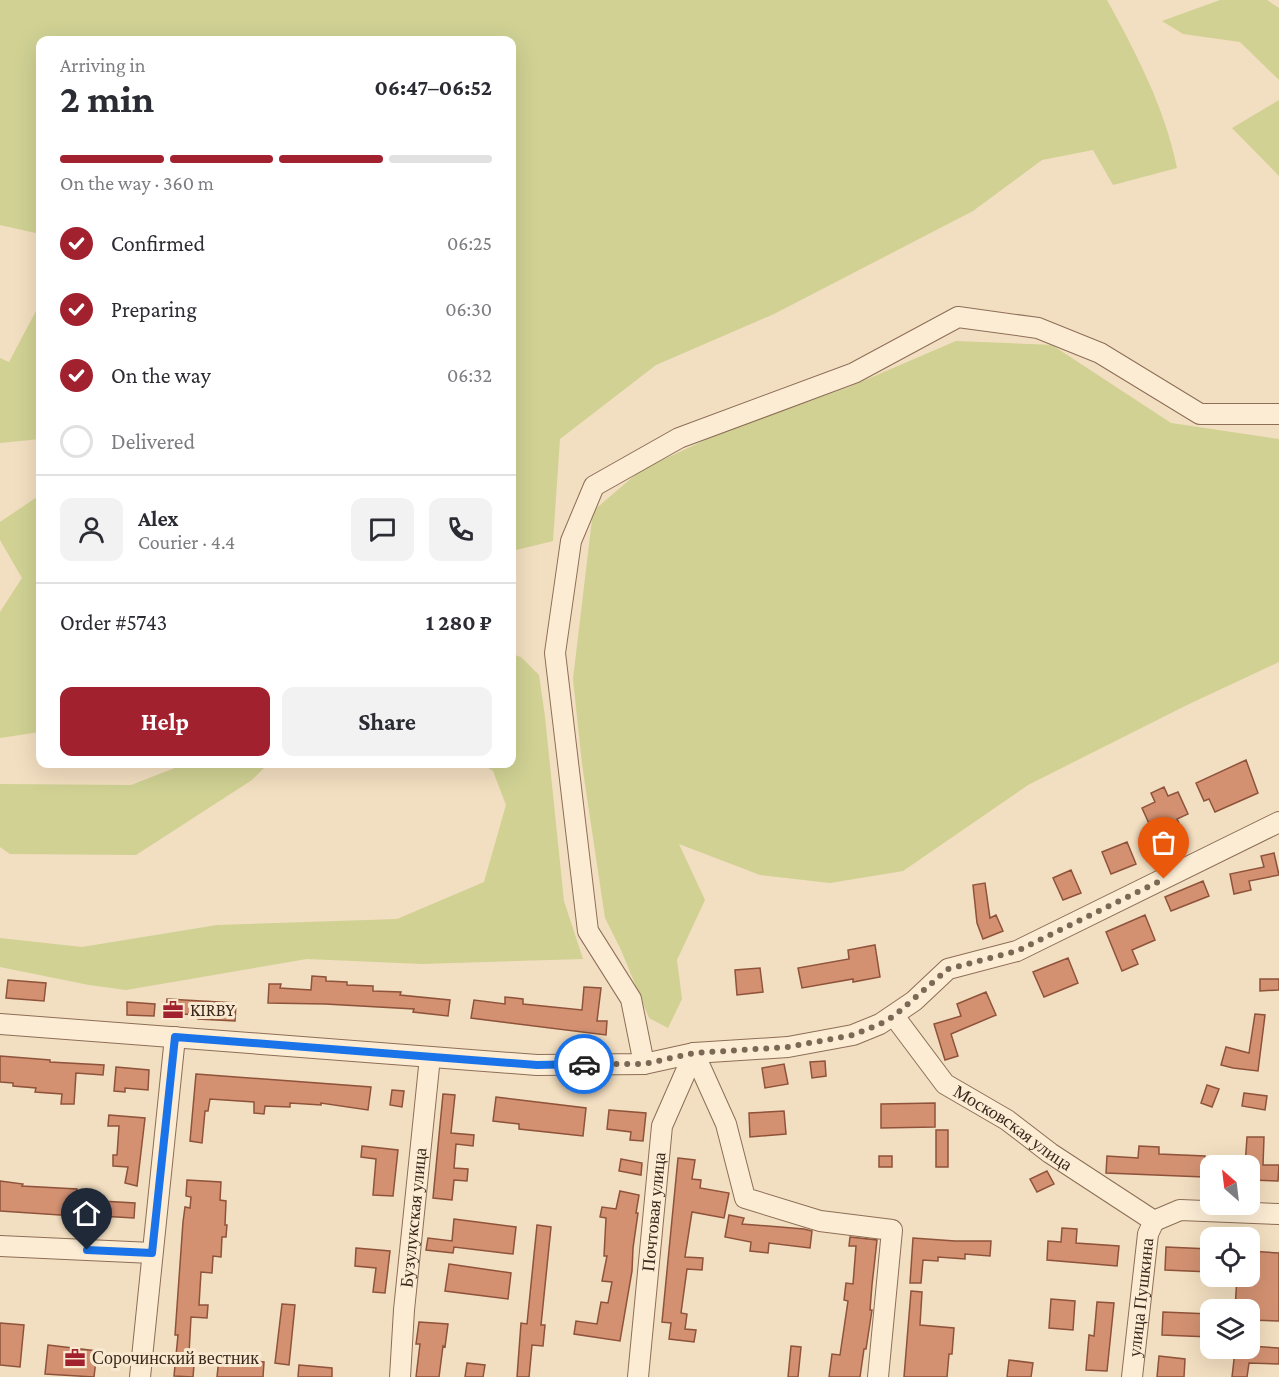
<!DOCTYPE html>
<html lang="en">
<head>
<meta charset="utf-8">
<style>
	body { margin:0; font-family:"Crimson Pro",serif; background:#f2f2f3; color:#2b2b33; height:100vh; display:flex; flex-direction:column; font-size:22px; white-space:nowrap }
	* { box-sizing:border-box; margin:0 }
	p { font-size:20px; color:#7c7c81 }
	.icon { flex:none; width:33px; height:33px; fill:none; stroke:currentColor; stroke-width:2; stroke-linecap:round; stroke-linejoin:round }
	.map { position:relative; flex:1; overflow:hidden }
	.side { position:absolute; left:36px; top:36px; width:480px; height:732px; display:flex; flex-direction:column; background:#fff; border-radius:12px; box-shadow:0 6px 24px #0002 }
	.side>* { flex:none }
	.needle { width:39px; rotate:332deg }
	.tools { position:absolute; left:1200px; top:1155px; display:grid; gap:12px }
	.tools a { display:grid; place-items:center; width:60px; height:60px; border-radius:12px; background:#fff; box-shadow:0 6px 24px #0002; font-size:30px }
	.pin { position:absolute; display:grid; place-items:center; width:51px; height:51px; color:#fff; margin:-62px -26px; border-radius:50% 50% 50% 0; rotate:-45deg; box-shadow:0 0 6px #0007 }
	.pin .icon { rotate:45deg }
	.courier { position:absolute; display:grid; place-items:center; width:60px; height:60px; margin:-30px; border:4px solid #1a73e8; border-radius:50%; background:#fff; color:#222; box-shadow:0 2px 8px #0007 }
	.head em { font-style:normal; font-weight:700 }
	.head div { display:flex; flex-direction:column-reverse }
	.head { display:flex; align-items:center; justify-content:space-between; height:102px; padding:0 24px }
	h1 { font-size:39px; font-weight:700; line-height:45px }
	.bar { display:grid; grid-template-columns:repeat(4,1fr); gap:9px 6px; align-content:center; height:72px; padding:0 24px }
	.bar i { height:8px; border-radius:4px; background:#e1e1e2 }
	.bar .selected { background:#a1212e }
	.bar p { grid-column:span 4 }
	.line { display:flex; align-items:center; gap:15px; padding:0 24px; border-top:2px solid #e1e1e2 }
	.line div { flex:1 }
	.round { display:grid; place-items:center; flex:none; width:63px; height:63px; border-radius:12px; background:#f2f2f3 }
	ol { padding:0 24px; list-style:none }
	li { display:flex; align-items:center; gap:18px; height:66px }
	li p { margin-inline-start:auto }
	li .icon { padding:6px; border-radius:50%; background:#a1212e; color:#fff; stroke-width:4 }
	li:last-child { color:#7c7c81 }
	li i { width:33px; height:33px; border:3px solid #e1e1e2; border-radius:50% }
	.primary-button { display:flex; gap:12px; margin-top:auto; padding:12px 24px }
	.primary-button a { flex:1; height:69px; border-radius:12px; background:#a1212e; color:#fff; font-size:24px; font-weight:700; line-height:69px; text-align:center }
	.primary-button a+a { background:#f2f2f3; color:#2b2b33 }
	.map>svg:first-child { display:block }
	.green { fill:#d0d193 }
	.building { fill:#d39172; stroke:#8e533a; stroke-width:1.5 }
	.lines { fill:none; stroke-linecap:round; stroke-linejoin:round }
	.minor-casing { stroke:#8d6e56; stroke-width:22 }
	.minor { stroke:#fcecd4; stroke-width:20 }
	.done { stroke:#7b6855; stroke-width:6; stroke-dasharray:0 10.8 }
	.route { stroke:#1a73e8; stroke-width:8 }
	.labels { text-anchor:middle; dominant-baseline:central; stroke-width:6; stroke-linejoin:round; paint-order:stroke }
	.poi-label { font-size:18px; fill:#3b281c; stroke:#f8e9d0; text-anchor:start }
	.street-label { font-size:18px; fill:#3b281c; stroke:#f8e9d0 }
</style>
</head>
<body>
<div class="map">
<svg width="1279" height="1377" viewBox="0 0 1279 1377">
	<rect width="100%" height="100%" fill="#f2dec0"/>
	<!-- green -->
	<path class="green" d="M 0,0 L 1107,0 C 1136,53 1165,108 1177,168 L 1113,185 L 1093,150 L 1042,160 L 973,211 L 774,314 L 656,365 L 560,439 L 553,541 L 512,551 L 512,40 L 40,40 L 40,234 L 0,225 Z
		M 1220,0 L 1267,0 L 1279,8 L 1279,80 L 1240,42 L 1183,34 L 1162,21 Z
		M 1279,100 L 1279,176 L 1232,128 Z
		M 40,290 L 40,439 L 0,443 L 0,358 L 9,362 L 36,311 Z
		M 956,341 L 1052,345 L 1171,423 L 1279,439 L 1279,662 L 1187,705 L 1028,785 L 903,871 L 830,883 L 760,875 L 679,844 L 705,900 L 677,960 L 682,999 L 668,1028 L 649,1018 L 621,950 L 605,918 L 582,764 L 573,679 L 593,511 L 641,470 L 720,433 L 849,387 Z
		M 40,449 L 40,732 L 0,738 L 0,612 L 22,578 L 0,540 L 0,522 L 37,497 Z
		M 512,654 L 521,657 L 539,675 L 545,717 L 564,901 L 583,959 L 422,964 L 307,959 L 126,990 L 89,985 L 0,967 L 0,938 L 82,947 L 217,925 L 397,919 L 484,882 L 506,805 L 493,771 L 482,764 L 512,764 Z
		M 185,764 L 268,764 L 252,780 L 136,855 L 10,854 L 0,847 L 0,784 L 131,785 Z"/>
	<!-- building -->
	<path class="building" d="M 1246,760 L 1258,793 L 1215,812 L 1209,799 L 1204,801 L 1196,783 Z
		M 1164,787 L 1168,796 L 1178,792 L 1188,814 L 1177,819 L 1181,827 L 1167,833 L 1164,825 L 1152,830 L 1142,808 L 1155,802 L 1151,793 Z
		M 1127,842 L 1136,864 L 1111,874 L 1102,852 Z
		M 1274,853 L 1279,875 L 1249,881 L 1251,890 L 1234,894 L 1230,874 L 1264,867 L 1261,856 Z
		M 1071,870 L 1081,893 L 1063,900 L 1053,878 Z
		M 1203,881 L 1209,896 L 1171,911 L 1165,897 Z
		M 985,883 L 990,918 L 996,915 L 1003,931 L 983,939 L 977,923 L 973,885 Z
		M 1145,915 L 1155,940 L 1132,950 L 1138,964 L 1122,971 L 1106,932 Z
		M 875,945 L 880,977 L 853,982 L 853,979 L 802,988 L 798,968 L 849,959 L 848,950 Z
		M 1068,958 L 1078,983 L 1044,997 L 1033,972 Z
		M 760,968 L 763,992 L 737,995 L 735,970 Z
		M 312,976 L 326,977 L 326,981 L 347,982 L 347,985 L 373,986 L 373,991 L 401,992 L 400,995 L 450,1000 L 448,1016 L 413,1012 L 414,1009 L 325,1004 L 268,1003 L 269,984 L 281,984 L 280,988 L 311,990 Z
		M 1260,979 L 1279,979 L 1279,990 L 1260,991 Z
		M 8,980 L 46,983 L 44,1001 L 6,998 Z
		M 584,987 L 601,988 L 597,1021 L 607,1021 L 606,1035 L 471,1018 L 474,1000 L 505,1004 L 505,997 L 523,999 L 523,1004 L 582,1010 Z
		M 986,992 L 996,1015 L 951,1034 L 958,1056 L 945,1060 L 934,1024 L 961,1016 L 957,1004 Z
		M 167,999 L 236,1003 L 235,1021 L 198,1019 L 198,1015 L 166,1013 Z
		M 127,1002 L 155,1004 L 154,1016 L 127,1015 Z
		M 1255,1014 L 1265,1015 L 1258,1071 L 1233,1068 L 1221,1065 L 1226,1047 L 1249,1053 Z
		M 0,1056 L 50,1060 L 50,1062 L 104,1065 L 103,1075 L 76,1073 L 74,1104 L 61,1104 L 62,1094 L 35,1092 L 36,1088 L 13,1086 L 13,1083 L 0,1082 Z
		M 825,1061 L 826,1076 L 812,1078 L 810,1062 Z
		M 784,1064 L 788,1084 L 765,1088 L 762,1068 Z
		M 116,1067 L 149,1070 L 148,1090 L 125,1088 L 125,1092 L 114,1091 Z
		M 196,1074 L 371,1087 L 368,1110 L 321,1103 L 321,1105 L 290,1103 L 290,1107 L 265,1106 L 264,1114 L 254,1113 L 254,1102 L 210,1099 L 208,1111 L 205,1111 L 202,1143 L 190,1141 Z
		M 1207,1085 L 1219,1089 L 1212,1107 L 1201,1103 Z
		M 392,1090 L 404,1091 L 402,1107 L 390,1105 Z
		M 1244,1093 L 1267,1096 L 1265,1110 L 1242,1106 Z
		M 443,1094 L 455,1095 L 451,1133 L 474,1135 L 473,1146 L 456,1144 L 454,1168 L 468,1169 L 467,1181 L 454,1180 L 452,1200 L 433,1198 Z
		M 496,1097 L 586,1108 L 583,1136 L 519,1129 L 519,1124 L 493,1121 Z
		M 935,1103 L 935,1127 L 881,1128 L 881,1104 Z
		M 609,1110 L 646,1113 L 643,1141 L 630,1140 L 631,1132 L 607,1129 Z
		M 784,1111 L 786,1134 L 750,1137 L 749,1113 Z
		M 109,1115 L 145,1118 L 137,1186 L 125,1183 L 128,1167 L 113,1166 L 113,1155 L 117,1155 L 119,1126 L 108,1126 Z
		M 936,1130 L 948,1130 L 948,1167 L 936,1167 Z
		M 1247,1137 L 1264,1137 L 1263,1165 L 1279,1165 L 1278,1181 L 1250,1180 L 1250,1166 L 1245,1166 Z
		M 362,1146 L 398,1150 L 393,1196 L 373,1195 L 376,1159 L 361,1157 Z
		M 1139,1146 L 1159,1147 L 1159,1154 L 1205,1156 L 1204,1177 L 1106,1173 L 1107,1156 L 1138,1158 Z
		M 879,1156 L 892,1156 L 892,1167 L 879,1167 Z
		M 678,1158 L 695,1160 L 692,1179 L 701,1180 L 700,1188 L 729,1193 L 724,1218 L 692,1212 L 685,1257 L 703,1258 L 702,1270 L 687,1269 L 681,1313 L 687,1314 L 685,1329 L 696,1330 L 694,1342 L 669,1339 L 671,1323 L 662,1322 Z
		M 621,1159 L 642,1163 L 641,1175 L 619,1171 Z
		M 1047,1171 L 1054,1184 L 1037,1192 L 1030,1179 Z
		M 187,1180 L 221,1182 L 220,1200 L 226,1201 L 225,1225 L 227,1225 L 226,1237 L 222,1237 L 221,1257 L 213,1256 L 212,1273 L 201,1272 L 199,1305 L 208,1305 L 207,1318 L 191,1317 L 189,1353 L 195,1353 L 193,1377 L 174,1376 L 178,1335 L 175,1335 L 183,1222 L 185,1207 L 190,1208 L 191,1197 L 186,1196 Z
		M 0,1181 L 23,1184 L 22,1186 L 77,1189 L 75,1216 L 0,1211 Z
		M 620,1191 L 639,1195 L 636,1213 L 638,1213 L 633,1248 L 632,1271 L 620,1341 L 574,1334 L 576,1321 L 597,1324 L 601,1302 L 608,1303 L 612,1282 L 602,1281 L 607,1256 L 604,1256 L 606,1218 L 600,1217 L 602,1207 L 616,1209 Z
		M 101,1201 L 135,1203 L 134,1218 L 100,1216 Z
		M 729,1215 L 744,1218 L 742,1224 L 804,1229 L 812,1231 L 810,1248 L 769,1243 L 768,1253 L 750,1251 L 751,1242 L 725,1237 Z
		M 454,1219 L 516,1227 L 513,1254 L 454,1247 L 453,1253 L 426,1250 L 428,1238 L 452,1241 Z
		M 537,1225 L 551,1227 L 541,1325 L 545,1325 L 543,1346 L 532,1345 L 529,1377 L 517,1377 L 521,1323 L 527,1324 Z
		M 1062,1228 L 1077,1229 L 1076,1243 L 1119,1246 L 1117,1266 L 1047,1260 L 1048,1241 L 1061,1242 Z
		M 850,1237 L 877,1240 L 872,1285 L 870,1310 L 872,1310 L 866,1349 L 864,1349 L 860,1377 L 829,1377 L 832,1354 L 840,1355 L 848,1301 L 844,1300 L 846,1283 L 853,1284 L 856,1246 L 849,1246 Z
		M 913,1238 L 955,1241 L 991,1241 L 990,1256 L 965,1254 L 965,1259 L 938,1257 L 938,1261 L 923,1260 L 921,1283 L 910,1283 Z
		M 1166,1247 L 1210,1249 L 1210,1272 L 1165,1270 Z
		M 356,1248 L 390,1251 L 385,1293 L 373,1292 L 376,1268 L 355,1266 Z
		M 1250,1251 L 1279,1253 L 1279,1321 L 1250,1320 L 1250,1310 L 1235,1310 L 1237,1276 L 1250,1276 Z
		M 449,1264 L 511,1273 L 508,1299 L 445,1291 Z
		M 911,1291 L 922,1292 L 920,1325 L 954,1328 L 952,1354 L 949,1354 L 947,1377 L 904,1377 Z
		M 1051,1299 L 1075,1301 L 1073,1330 L 1049,1328 Z
		M 1097,1302 L 1114,1303 L 1107,1371 L 1086,1370 L 1089,1335 L 1094,1336 Z
		M 282,1304 L 295,1305 L 289,1365 L 275,1363 Z
		M 1163,1312 L 1210,1314 L 1210,1337 L 1162,1335 Z
		M 419,1322 L 448,1324 L 445,1347 L 443,1346 L 439,1377 L 416,1377 L 420,1344 L 416,1344 Z
		M 0,1323 L 24,1325 L 20,1367 L 0,1365 Z
		M 48,1345 L 97,1351 L 94,1377 L 45,1374 Z
		M 791,1346 L 801,1347 L 798,1377 L 788,1377 Z
		M 1250,1346 L 1279,1348 L 1279,1364 L 1249,1363 L 1247,1377 L 1232,1377 L 1235,1351 L 1250,1352 Z
		M 1159,1356 L 1185,1359 L 1184,1377 L 1157,1377 Z
		M 219,1358 L 264,1362 L 263,1377 L 217,1377 Z
		M 1009,1360 L 1033,1363 L 1031,1377 L 1007,1377 Z
		M 467,1363 L 485,1365 L 483,1377 L 465,1377 Z
		M 299,1365 L 332,1368 L 332,1377 L 298,1377 Z"/>
	<g class="lines">
		<!-- minor casing -->
		<g class="minor-casing">
			<g id="minor">
				<path id="s1" d="M 894,1016 L 945,1084 L 1007,1120 L 1050,1153 L 1154,1221"/>
				<path d="M 0,1024 L 537,1065 L 644,1064 L 694,1053 L 788,1047 L 853,1035 L 880,1024 L 914,1001 L 948,969 L 1017,951 L 1279,822"/>
				<path d="M 694,1053 L 726,1124 L 745,1198 L 820,1221 L 892,1230 L 878,1377"/>
				<path d="M 644,1064 L 631,999 L 588,931 L 555,653 L 571,541 L 594,486 L 679,438 L 854,373 L 958,317 L 1038,328 L 1100,353 L 1200,414 L 1279,414"/>
				<path d="M 1154,1221 L 1180,1210 L 1279,1214"/>
				<path d="M 0,1246 L 152,1253"/>
				<path d="M 140,1377 L 175,1037"/>
				<path id="s2" d="M 400,1377 L 404,1310 L 430,1057"/>
				<path id="s3" d="M 638,1377 L 662,1126 L 694,1053"/>
				<path id="s4" d="M 1132,1377 L 1148,1234 L 1154,1221"/>
			</g>
		</g>
		<!-- minor -->
		<use href="#minor" class="minor"/>
	</g>
	<g class="lines">
		<!-- done -->
		<path class="done" d="M 584,1064 L 644,1064 L 694,1053 L 788,1047 L 853,1035 L 880,1024 L 894,1016 L 948,969 L 1017,951 L 1164,879"/>
		<!-- route -->
		<path class="route" d="M 87,1250 L 152,1253 L 175,1037 L 537,1065 L 584,1064"/>
	</g>
	<!-- icons -->
	<defs>
		<g id="office-bare" transform="scale(1.62)"><path d="M-6-3h4V-5.5h4V-3h4V5H-6ZM-1-4.5V-3h2v-1.5ZM-6 0V1H6V0Z" fill="#a1212e" stroke="#f8e9d0" stroke-width="2.5" paint-order="stroke"/></g>
	</defs>
	<g fill-rule="evenodd">
		<use href="#office-bare" x="173" y="1010"/>
		<use href="#office-bare" x="75" y="1358"/>
	</g>
	<g class="labels">
		<!-- poi labels -->
		<g class="poi-label">
			<text x="190" y="1010">KIRBY</text>
			<text x="92" y="1358">Сорочинский вестник</text>
		</g>
		<!-- street labels -->
		<g class="street-label">
			<text stroke="none"><textPath href="#s1" startOffset="166">Московская улица</textPath></text>
			<text stroke="none"><textPath href="#s3" startOffset="166">Почтовая улица</textPath></text>
			<text stroke="none"><textPath href="#s2" startOffset="160">Бузулукская улица</textPath></text>
			<text stroke="none"><textPath href="#s4" startOffset="80">улица Пушкина</textPath></text>
		</g>
	</g>
</svg>
<div class="tools">
<a><svg class="needle" viewBox="-14 -14 28 28"><path d="M0-13l5 13h-10z" fill="#e53935"/><path d="M0 13l5-13h-10z" fill="#7c7c81"/></svg></a>
<a><svg class="icon" aria-label="locate" viewBox="0 0 24 24"><circle cx="12" cy="12" r="6"/><path d="M12 2v4M12 18v4M2 12h4M18 12h4"/></svg></a>
<a><svg class="icon" aria-label="layers" viewBox="0 0 24 24"><path d="M12 4l9 5-9 5-9-5zM3 14l9 5 9-5"/></svg></a>
</div>
<div class="pin" style="left:1164px;top:879px;background:#ea580c"><svg class="icon" aria-label="bag" viewBox="0 0 24 24"><path d="M5 8h14l-1 12H6zM9 8a3 3 0 0 1 6 0"/></svg></div>
<div class="pin" style="left:87px;top:1250px;background:#1f2937"><svg class="icon" aria-label="home" viewBox="0 0 24 24"><path d="M3 11l9-7 9 7M6 9v11h12V9"/></svg></div>
<div class="courier" style="left:584px;top:1064px"><svg class="icon" aria-label="car" viewBox="0 0 24 24"><path d="M5 17H2v-5l4-1 3-4h7l3 4 3 1v5h-3M9 17h6M6 11h13"/><circle cx="7" cy="17" r="2"/><circle cx="17" cy="17" r="2"/></svg></div>
<section class="side">
<div class="head"><div><h1>2 min</h1><p>Arriving in</p></div><em>06:47–06:52</em></div>
<div class="bar"><i class="selected"></i><i class="selected"></i><i class="selected"></i><i></i><p>On the way · 360 m</p></div>
<ol>
<li><svg class="icon" aria-label="check" viewBox="0 0 24 24"><path d="M5 12l5 5 9-10"/></svg>Confirmed<p>06:25</p></li>
<li><svg class="icon" aria-label="check" viewBox="0 0 24 24"><path d="M5 12l5 5 9-10"/></svg>Preparing<p>06:30</p></li>
<li><svg class="icon" aria-label="check" viewBox="0 0 24 24"><path d="M5 12l5 5 9-10"/></svg>On the way<p>06:32</p></li>
<li><i></i>Delivered</li>
</ol>
<div class="line" style="height:108px"><a class="round"><svg class="icon" aria-label="person" viewBox="0 0 24 24"><circle cx="12" cy="8" r="4"/><path d="M4 21q1-7 8-7t8 7"/></svg></a><div><b>Alex</b><p>Courier · 4.4</p></div><a class="round"><svg class="icon" aria-label="chat" viewBox="0 0 24 24"><path d="M4 5h16v11H9l-5 4z"/></svg></a><a class="round"><svg class="icon" aria-label="phone" viewBox="0 0 24 24"><path d="M5 4h4l2 5-3 2q2 4 5 5l2-3 5 2v4C11 20 4 13 5 4z"/></svg></a></div>
<div class="line" style="height:78px"><div>Order #5743</div><b>1 280 ₽</b></div>
<div class="primary-button"><a>Help</a><a>Share</a></div>
</section>
</div>
</body>
</html>
